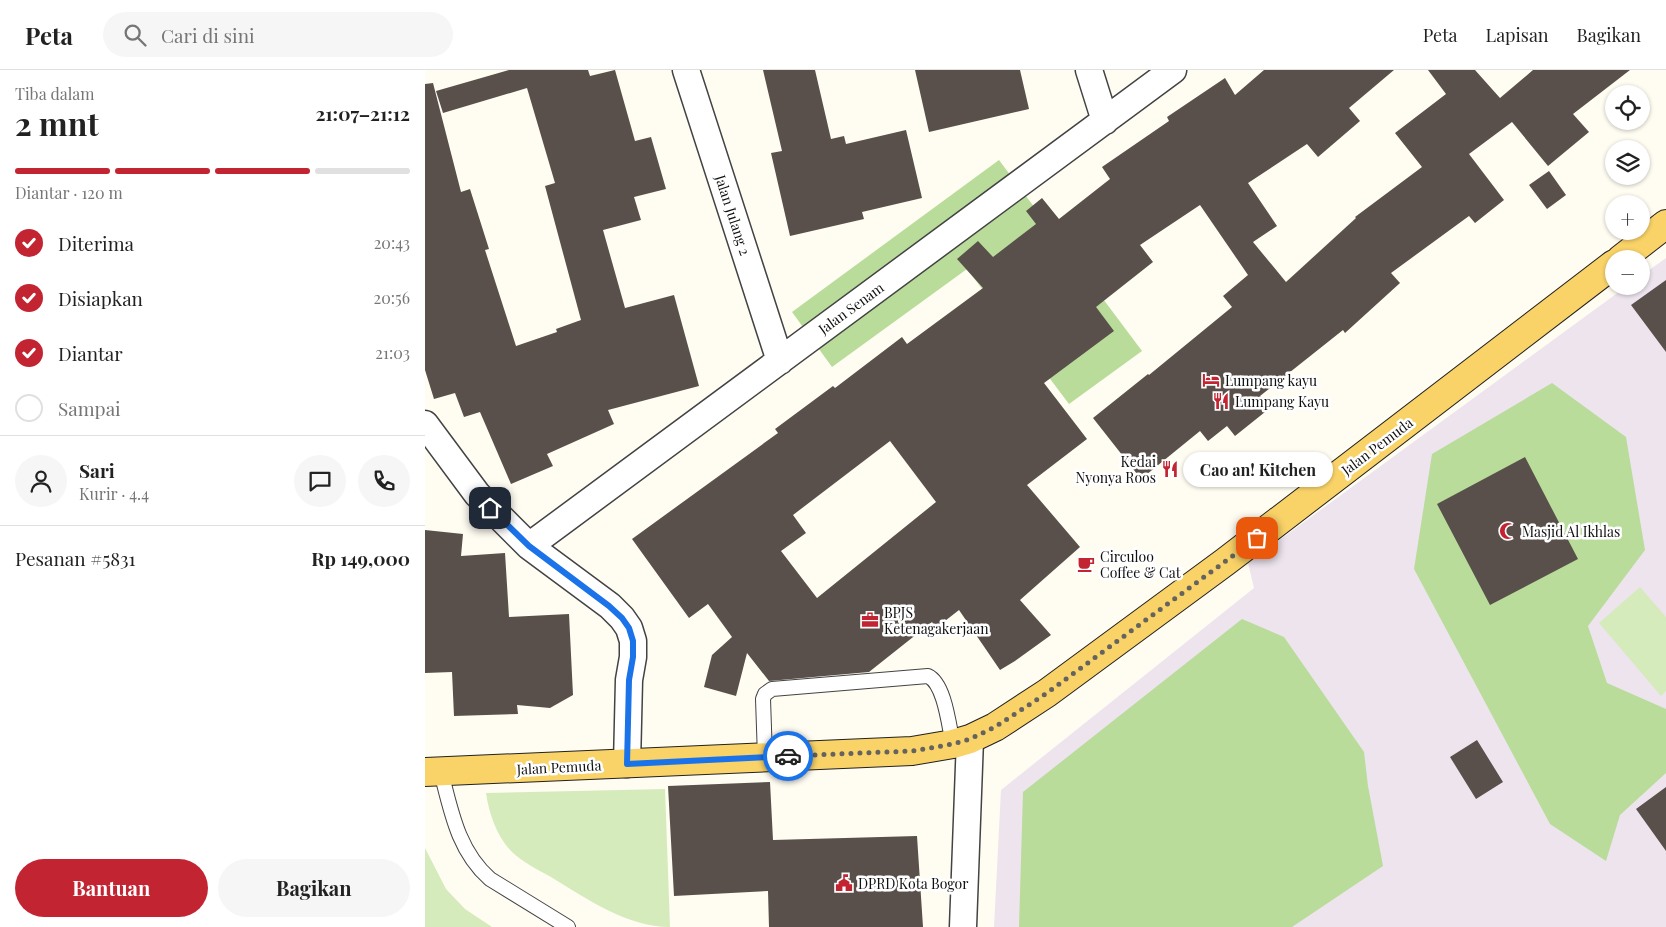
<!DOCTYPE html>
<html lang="id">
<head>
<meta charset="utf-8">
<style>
	body { margin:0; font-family:"Playfair Display",serif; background:#f6f6f6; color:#222; height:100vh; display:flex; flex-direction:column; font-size:19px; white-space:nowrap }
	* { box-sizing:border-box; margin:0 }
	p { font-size:16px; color:#767676 }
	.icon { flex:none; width:28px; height:28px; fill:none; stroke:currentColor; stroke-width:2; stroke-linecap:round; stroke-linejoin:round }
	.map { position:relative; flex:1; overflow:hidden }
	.panel { display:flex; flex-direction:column; background:#fff; width:425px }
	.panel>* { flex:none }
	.fabs { position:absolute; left:1180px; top:15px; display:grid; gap:10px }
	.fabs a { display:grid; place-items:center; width:45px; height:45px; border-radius:50%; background:#fff; box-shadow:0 1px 4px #0004; font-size:25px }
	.pin { position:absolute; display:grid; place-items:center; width:42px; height:42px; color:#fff; margin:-21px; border-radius:10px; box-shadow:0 2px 8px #0006 }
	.courier { position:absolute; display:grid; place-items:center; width:50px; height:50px; margin:-25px; border:4px solid #1a73e8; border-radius:50%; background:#fff; color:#222; box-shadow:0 1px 6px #0007 }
	.bubble { position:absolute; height:35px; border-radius:18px; background:#fff; box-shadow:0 1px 4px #0004; font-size:16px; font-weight:700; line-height:35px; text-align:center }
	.headline em { font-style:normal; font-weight:700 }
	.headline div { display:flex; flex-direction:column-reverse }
	.headline { display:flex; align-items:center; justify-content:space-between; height:85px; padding:0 15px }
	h1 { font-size:32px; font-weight:700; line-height:38px }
	.bar { display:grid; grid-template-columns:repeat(4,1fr); gap:8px 5px; align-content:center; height:60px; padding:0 15px }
	.bar i { height:6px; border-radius:4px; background:#e0e0e0 }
	.bar .current { background:#c22531 }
	.bar p { grid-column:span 4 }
	.line { display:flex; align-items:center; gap:12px; padding:0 15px; border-top:1px solid #e0e0e0 }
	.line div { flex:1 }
	.round { display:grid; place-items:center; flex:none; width:52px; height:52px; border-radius:26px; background:#f6f6f6 }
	ol { padding:0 15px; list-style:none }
	li { display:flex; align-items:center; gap:15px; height:55px }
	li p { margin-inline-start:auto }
	li .icon { padding:5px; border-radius:50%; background:#c22531; color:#fff; stroke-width:4 }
	li:last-child { color:#767676 }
	li i { width:28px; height:28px; border:2px solid #e0e0e0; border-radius:50% }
	.primary-button { display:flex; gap:10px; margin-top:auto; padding:10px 15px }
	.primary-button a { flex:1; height:58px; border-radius:30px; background:#c22531; color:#fff; font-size:20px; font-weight:700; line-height:58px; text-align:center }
	.primary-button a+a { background:#f6f6f6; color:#222 }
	header { display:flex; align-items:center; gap:30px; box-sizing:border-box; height:70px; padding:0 25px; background:#fff; border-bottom:1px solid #e0e0e0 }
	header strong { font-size:24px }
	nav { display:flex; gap:28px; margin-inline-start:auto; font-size:18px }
	.search { width:350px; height:45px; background:#f6f6f6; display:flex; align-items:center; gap:12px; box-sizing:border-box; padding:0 18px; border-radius:28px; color:#767676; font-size:19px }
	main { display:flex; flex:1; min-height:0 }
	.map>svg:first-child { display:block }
	.industrial { fill:#ede4ee }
	.green { fill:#d5ebbb }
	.forest { fill:#b9dc9a }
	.building { fill:#59504c; fill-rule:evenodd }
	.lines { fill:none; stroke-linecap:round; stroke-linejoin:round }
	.service-casing { stroke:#434343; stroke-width:16 }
	.minor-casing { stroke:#434343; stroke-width:29 }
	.primary-casing { stroke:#212121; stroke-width:30 }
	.service { stroke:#fff; stroke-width:14 }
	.minor { stroke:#fff; stroke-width:26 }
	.primary { stroke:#f9d268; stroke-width:28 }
	.done { stroke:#64635f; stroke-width:5; stroke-dasharray:0 9 }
	.route { stroke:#1a73e8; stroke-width:6 }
	.labels { text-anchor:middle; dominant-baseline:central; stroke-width:5; stroke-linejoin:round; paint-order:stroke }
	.street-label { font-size:14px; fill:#101010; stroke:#fff }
	.poi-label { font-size:14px; fill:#101010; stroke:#fff; text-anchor:start }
</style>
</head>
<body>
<header>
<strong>Peta</strong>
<div class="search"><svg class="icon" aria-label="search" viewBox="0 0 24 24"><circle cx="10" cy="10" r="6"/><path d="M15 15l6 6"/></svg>Cari di sini</div>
<nav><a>Peta</a><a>Lapisan</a><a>Bagikan</a></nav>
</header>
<main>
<section class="panel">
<div class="headline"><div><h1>2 mnt</h1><p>Tiba dalam</p></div><em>21:07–21:12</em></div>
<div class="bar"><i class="current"></i><i class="current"></i><i class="current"></i><i></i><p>Diantar · 120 m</p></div>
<ol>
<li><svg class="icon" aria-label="check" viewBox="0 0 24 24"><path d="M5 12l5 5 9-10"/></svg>Diterima<p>20:43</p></li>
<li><svg class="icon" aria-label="check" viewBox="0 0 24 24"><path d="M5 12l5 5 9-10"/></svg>Disiapkan<p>20:56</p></li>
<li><svg class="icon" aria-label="check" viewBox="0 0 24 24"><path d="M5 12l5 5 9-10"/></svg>Diantar<p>21:03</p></li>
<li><i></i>Sampai</li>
</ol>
<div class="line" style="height:90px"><a class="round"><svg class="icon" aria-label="person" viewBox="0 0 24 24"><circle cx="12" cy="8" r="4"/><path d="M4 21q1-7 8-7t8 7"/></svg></a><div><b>Sari</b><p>Kurir · 4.4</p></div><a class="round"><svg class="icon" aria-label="chat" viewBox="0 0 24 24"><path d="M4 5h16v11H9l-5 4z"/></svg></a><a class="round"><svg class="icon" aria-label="phone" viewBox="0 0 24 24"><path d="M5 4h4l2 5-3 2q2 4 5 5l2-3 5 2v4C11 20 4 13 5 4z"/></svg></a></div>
<div class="line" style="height:65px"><div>Pesanan #5831</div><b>Rp 149,000</b></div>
<div class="primary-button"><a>Bantuan</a><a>Bagikan</a></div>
</section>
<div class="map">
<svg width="1241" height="857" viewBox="0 0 1241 857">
	<rect width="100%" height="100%" fill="#fffcf2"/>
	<!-- industrial -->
	<path class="industrial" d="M 1241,188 L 1241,857 L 569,857 L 576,720 L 829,518 L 823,493 L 1202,216 L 1216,216 L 1216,206 Z"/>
	<!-- green -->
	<path class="green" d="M 1215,517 L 1241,547 L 1241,621 L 1236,626 L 1174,553 Z
		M 240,719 L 245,857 C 202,857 162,829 126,807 C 113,800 98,792 87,782 C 72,767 64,744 61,723 Z
		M 0,778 L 21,819 L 40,839 L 67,857 L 0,857 Z"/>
	<!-- forest -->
	<path class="forest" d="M 574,90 L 717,281 L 644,334 L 542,199 L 407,297 L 367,242 Z
		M 1127,313 L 1201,367 L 1220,480 L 1163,556 L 1182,613 L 1241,639 L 1241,703 L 1195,745 L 1181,791 L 1125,754 L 989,499 L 1007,384 Z
		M 817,549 L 859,567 L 939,682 L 943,716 L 958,796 L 867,857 L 594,857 L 598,722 Z"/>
	<!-- building -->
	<path class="building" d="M 84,0 L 163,0 L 165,6 L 190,0 L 210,71 L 226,67 L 241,119 L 209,127 L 216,150 L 178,160 L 200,238 L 249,225 L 274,316 L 183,340 L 189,354 L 122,384 L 128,396 L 86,414 L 55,342 L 39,347 L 30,323 L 9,329 L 0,300 L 0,14 L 8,13 L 36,122 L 45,119 L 64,179 L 60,180 L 91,276 L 132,262 L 131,259 L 156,250 L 120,116 L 130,113 L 102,18 L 18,43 L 11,21 Z
		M 338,0 L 390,0 L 406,69 L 419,66 L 421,74 L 481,60 L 497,128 L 437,142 L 439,149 L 365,166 L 346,83 L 357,81 Z
		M 490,0 L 595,0 L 604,39 L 504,62 Z
		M 839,0 L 969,0 L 924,38 L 935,51 L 893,87 L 882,74 L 823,113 L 852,156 L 828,172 L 861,212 L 931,148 L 930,147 L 997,97 L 970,63 L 1021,24 L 1003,0 L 1050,0 L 1075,28 L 1108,0 L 1205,0 L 1148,44 L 1164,62 L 1123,96 L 1087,52 L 1044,84 L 1079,130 L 1050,153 L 1044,146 L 966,203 L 975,213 L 920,263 L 918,260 L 835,326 L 845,338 L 810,366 L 802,356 L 783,371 L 775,361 L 716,409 L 668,348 L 723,304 L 724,305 L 807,237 L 798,226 L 823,205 L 775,135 L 715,175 L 728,192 L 671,237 L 689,261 L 619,313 L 662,369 L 602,415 L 655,477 L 595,530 L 626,565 L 590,591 L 575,600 L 534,540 L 511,558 L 507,552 L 444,602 L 344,611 L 322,583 L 311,626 L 279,617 L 287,585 L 307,567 L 283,534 L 264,548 L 207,469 L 353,363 L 350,359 L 408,316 L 410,318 L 477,267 L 482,274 L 558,218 L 532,189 L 553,171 L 568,187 L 611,154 L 601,141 L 617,128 L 634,149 L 685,109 L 677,97 L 744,51 L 742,47 L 800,8 L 810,25 ZM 465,371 L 511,432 L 392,528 L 356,481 L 381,463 L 368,445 Z
		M 1124,101 L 1141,125 L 1122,139 L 1104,115 Z
		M 1241,210 L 1241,282 L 1206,235 Z
		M 1100,387 L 1153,489 L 1065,535 L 1012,434 Z
		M 0,460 L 38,464 L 36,486 L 80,483 L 84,547 L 144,544 L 148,625 L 125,638 L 92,635 L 93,644 L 29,646 L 27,602 L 0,603 Z
		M 1052,670 L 1078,712 L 1051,729 L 1025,687 Z
		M 345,712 L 348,770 L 492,766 L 498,857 L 344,857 L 343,821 L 249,826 L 243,716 Z
		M 1241,717 L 1241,781 L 1211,739 Z"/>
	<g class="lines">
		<!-- service casing -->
		<g class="service-casing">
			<path id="service" d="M 340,687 L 338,629 L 340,624 L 347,619 L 503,606 C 520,614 524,657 528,674
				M 16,702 C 26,741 33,781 65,809 L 143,857"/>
		</g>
		<!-- minor casing -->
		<g class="minor-casing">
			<path id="minor" d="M 261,0 L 355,291
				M 664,0 L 680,51
				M 0,354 L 52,424 L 104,476 L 185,536 L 197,548 L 204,558 L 208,571 L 208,587 L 204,610 L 202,694
				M 104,476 L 748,0
				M 538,857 L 545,669"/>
		</g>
		<!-- primary casing -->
		<g class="primary-casing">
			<path id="primary" d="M 1196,189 L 1241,154
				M 0,702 L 487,681 L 528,674 L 545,669 L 570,657 L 622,623 L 800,492 L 1189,194"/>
		</g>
		<!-- service -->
		<use href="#service" class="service"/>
		<!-- minor -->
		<use href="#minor" class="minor"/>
		<!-- primary -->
		<use href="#primary" class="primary"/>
	</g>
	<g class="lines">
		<!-- done -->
		<path class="done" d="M 363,686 L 487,681 L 528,674 L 545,669 L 570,657 L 622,623 L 832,468"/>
		<!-- route -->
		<path class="route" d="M 65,438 L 104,476 L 184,536 L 197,548 L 204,558 L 208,571 L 208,587 L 204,610 L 202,694 L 363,686"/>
	</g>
	<!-- icons -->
	<defs>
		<g id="hotel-bare" transform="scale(1.35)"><path d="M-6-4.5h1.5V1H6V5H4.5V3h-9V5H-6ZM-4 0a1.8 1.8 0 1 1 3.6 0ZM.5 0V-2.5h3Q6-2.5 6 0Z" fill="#c22531" stroke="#fff" stroke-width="2.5" paint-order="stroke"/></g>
		<g id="restaurant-bare" transform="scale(1.35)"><path d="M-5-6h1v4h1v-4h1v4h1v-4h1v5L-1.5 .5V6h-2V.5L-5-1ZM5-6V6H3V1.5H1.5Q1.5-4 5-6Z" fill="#c22531" stroke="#fff" stroke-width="2.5" paint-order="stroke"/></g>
		<g id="mosque-bare" transform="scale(1.35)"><path d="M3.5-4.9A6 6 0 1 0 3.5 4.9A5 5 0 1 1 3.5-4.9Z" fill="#c22531" stroke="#fff" stroke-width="2.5" paint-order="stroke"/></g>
		<g id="cafe-bare" transform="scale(1.35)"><path d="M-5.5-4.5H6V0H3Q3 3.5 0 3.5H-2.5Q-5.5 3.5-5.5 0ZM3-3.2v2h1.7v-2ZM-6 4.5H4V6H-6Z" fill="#c22531" stroke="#fff" stroke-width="2.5" paint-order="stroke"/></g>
		<g id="office-bare" transform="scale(1.35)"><path d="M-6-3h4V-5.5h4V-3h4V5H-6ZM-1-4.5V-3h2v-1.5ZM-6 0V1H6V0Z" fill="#c22531" stroke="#fff" stroke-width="2.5" paint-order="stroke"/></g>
		<g id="civic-bare" transform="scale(1.35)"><path d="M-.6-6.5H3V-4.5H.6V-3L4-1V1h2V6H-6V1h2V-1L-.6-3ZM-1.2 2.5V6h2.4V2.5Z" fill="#c22531" stroke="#fff" stroke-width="2.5" paint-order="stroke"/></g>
	</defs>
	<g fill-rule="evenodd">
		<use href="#hotel-bare" x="786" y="310"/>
		<use href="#restaurant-bare" x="796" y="331"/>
		<use href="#restaurant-bare" x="745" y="399"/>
		<use href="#mosque-bare" x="1083" y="461"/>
		<use href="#cafe-bare" x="661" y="494"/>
		<use href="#office-bare" x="445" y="550"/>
		<use href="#civic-bare" x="419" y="813"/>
	</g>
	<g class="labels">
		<!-- street labels -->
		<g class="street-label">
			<text transform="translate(308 145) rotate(72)">Jalan Julang 2</text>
			<text transform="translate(426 238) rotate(-36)">Jalan Senam</text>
			<text transform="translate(952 376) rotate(-37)">Jalan Pemuda</text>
			<text transform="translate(134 697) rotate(-3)">Jalan Pemuda</text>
		</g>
		<!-- poi labels -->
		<g class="poi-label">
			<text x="800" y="310">Lumpang kayu</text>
			<text x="810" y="331">Lumpang Kayu</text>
			<text x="731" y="391" text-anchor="end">Kedai<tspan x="731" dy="16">Nyonya Roos</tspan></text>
			<text x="1097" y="461">Masjid Al Ikhlas</text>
			<text x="675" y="486">Circuloo<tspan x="675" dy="16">Coffee &amp; Cat</tspan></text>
			<text x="459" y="542">BPJS<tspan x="459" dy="16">Ketenagakerjaan</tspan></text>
			<text x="433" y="813">DPRD Kota Bogor</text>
		</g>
	</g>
</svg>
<div class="fabs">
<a><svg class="icon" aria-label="locate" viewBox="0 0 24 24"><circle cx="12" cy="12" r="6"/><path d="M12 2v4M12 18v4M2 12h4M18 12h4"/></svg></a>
<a><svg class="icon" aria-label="layers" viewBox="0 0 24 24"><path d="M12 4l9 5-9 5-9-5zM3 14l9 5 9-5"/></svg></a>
<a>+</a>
<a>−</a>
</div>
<div class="pin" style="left:832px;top:468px;background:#ea580c"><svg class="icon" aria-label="bag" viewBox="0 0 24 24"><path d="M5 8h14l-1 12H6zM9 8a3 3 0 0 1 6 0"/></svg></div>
<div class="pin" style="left:65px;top:438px;background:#1f2937"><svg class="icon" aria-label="home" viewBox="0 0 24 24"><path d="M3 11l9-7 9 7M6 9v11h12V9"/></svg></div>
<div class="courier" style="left:363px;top:686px"><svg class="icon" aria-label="car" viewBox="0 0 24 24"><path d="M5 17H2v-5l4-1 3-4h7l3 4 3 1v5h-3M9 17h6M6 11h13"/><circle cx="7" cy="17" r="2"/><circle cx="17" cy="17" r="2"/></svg></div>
<div class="bubble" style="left:758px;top:382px;width:150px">Cao an! Kitchen</div>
</div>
</main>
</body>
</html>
